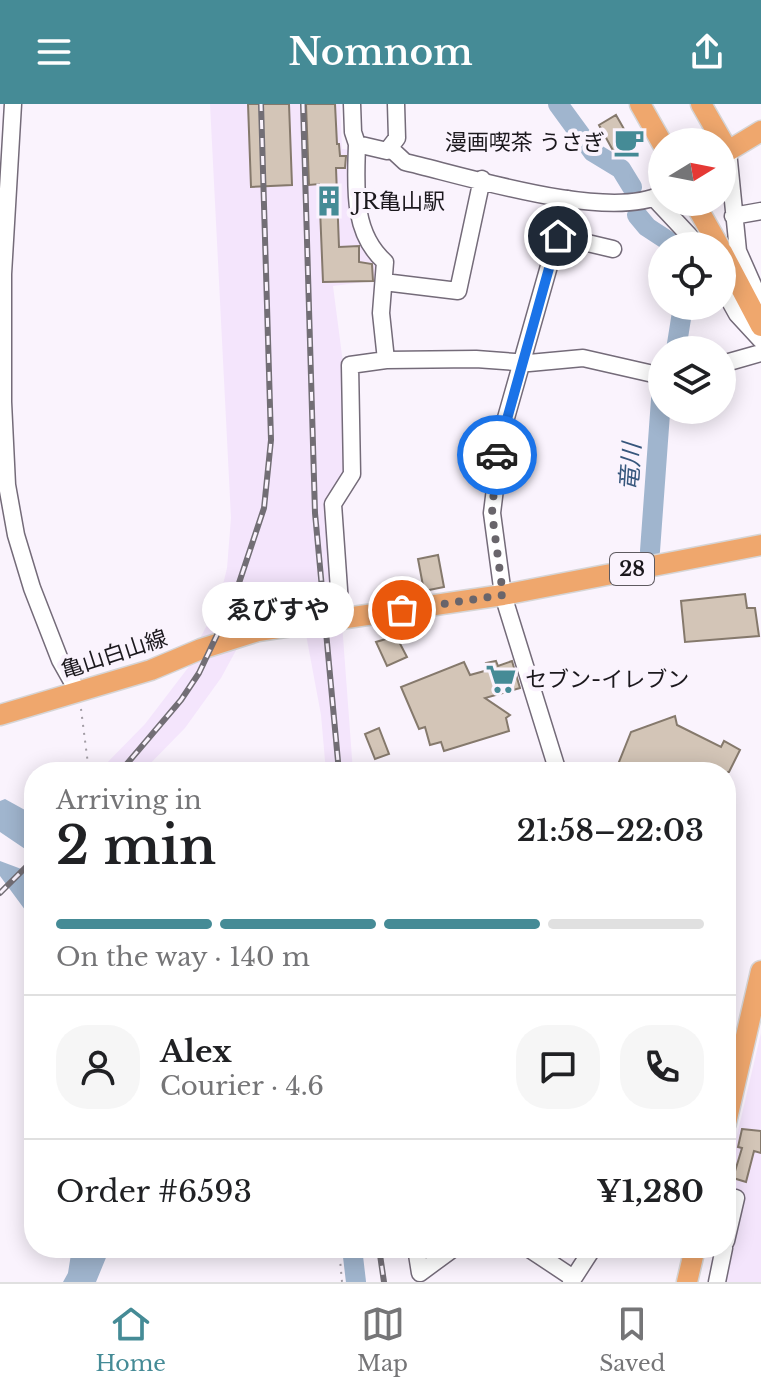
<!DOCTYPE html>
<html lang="en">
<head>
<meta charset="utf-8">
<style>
	body { margin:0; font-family:"Libre Baskerville","Noto Sans JP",serif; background:#f6f6f6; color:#202124; height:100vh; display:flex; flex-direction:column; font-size:30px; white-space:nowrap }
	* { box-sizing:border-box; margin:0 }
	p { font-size:26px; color:#757577 }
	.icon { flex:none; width:44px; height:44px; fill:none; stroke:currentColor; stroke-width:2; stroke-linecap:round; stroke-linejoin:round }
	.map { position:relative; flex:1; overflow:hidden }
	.details { position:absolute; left:24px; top:658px; width:712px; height:496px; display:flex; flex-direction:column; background:#fff; border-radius:32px; box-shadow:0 4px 20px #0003 }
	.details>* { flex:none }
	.needle { width:52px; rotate:80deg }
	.tools { position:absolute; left:648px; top:24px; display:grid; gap:16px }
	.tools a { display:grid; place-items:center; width:88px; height:88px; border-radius:50%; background:#fff; box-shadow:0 4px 20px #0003; font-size:40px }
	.pin { position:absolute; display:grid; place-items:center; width:68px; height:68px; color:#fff; margin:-34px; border:4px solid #fff; border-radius:50%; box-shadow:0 2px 8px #0007 }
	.courier { position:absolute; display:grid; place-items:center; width:80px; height:80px; margin:-40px; border:6px solid #1a73e8; border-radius:50%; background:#fff; color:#222; box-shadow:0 2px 10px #0007 }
	.bubble { position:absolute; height:56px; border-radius:28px; background:#fff; box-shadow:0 4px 20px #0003; font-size:26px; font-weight:600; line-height:56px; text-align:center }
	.overview em { font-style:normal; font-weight:600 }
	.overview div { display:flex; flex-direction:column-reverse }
	.overview { display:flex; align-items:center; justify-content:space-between; height:136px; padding:0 32px }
	h1 { font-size:52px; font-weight:600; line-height:60px }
	.bar { display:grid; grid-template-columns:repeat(4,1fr); gap:12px 8px; align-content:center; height:96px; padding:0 32px }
	.bar i { height:10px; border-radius:6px; background:#e0e0e0 }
	.bar .on { background:#458b96 }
	.bar p { grid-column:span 4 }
	.line { display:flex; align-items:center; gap:20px; padding:0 32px; border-top:2px solid #e0e0e0 }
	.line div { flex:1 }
	.round { display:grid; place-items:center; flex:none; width:84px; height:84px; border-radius:32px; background:#f6f6f6 }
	header { display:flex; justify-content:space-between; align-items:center; height:104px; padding:0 32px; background:#458b96; color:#fff; font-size:36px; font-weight:600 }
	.dock { display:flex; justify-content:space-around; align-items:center; height:112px; border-top:2px solid #e0e0e0; background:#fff; font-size:22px; color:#757577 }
	.dock a { display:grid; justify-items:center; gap:4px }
	.dock .on { color:#458b96 }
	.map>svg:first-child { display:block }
	.built { fill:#f4e5fc }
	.water { fill:#a0b5ce }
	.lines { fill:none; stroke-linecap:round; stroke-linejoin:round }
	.river { stroke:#a0b5ce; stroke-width:20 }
	.building { fill:#d3c5b7; stroke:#85796c; stroke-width:2 }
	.minor-casing { stroke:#746b79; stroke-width:19 }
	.major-casing { stroke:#d6d5d6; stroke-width:23 }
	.path { stroke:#a19ca4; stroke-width:2; stroke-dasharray:2 6; stroke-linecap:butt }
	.minor { stroke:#fff; stroke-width:16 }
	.major { stroke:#efa76d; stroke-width:20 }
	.rail-casing { stroke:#726e75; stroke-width:6 }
	.rail { stroke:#faf3fd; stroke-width:3; stroke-dasharray:9; stroke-linecap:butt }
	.done { stroke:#69656b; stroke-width:8; stroke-dasharray:0 14.4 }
	.route { stroke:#1a73e8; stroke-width:10 }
	.labels { text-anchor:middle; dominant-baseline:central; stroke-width:8; stroke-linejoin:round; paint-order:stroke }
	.shield { fill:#faf3fd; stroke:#5e5a60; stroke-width:2 }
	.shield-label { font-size:20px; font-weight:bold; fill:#1b181d }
	.poi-label { font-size:22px; fill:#1b181d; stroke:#faf3fd; text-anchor:start }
	.street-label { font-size:22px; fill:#1b181d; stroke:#faf3fd }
	.water-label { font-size:24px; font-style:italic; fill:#36567c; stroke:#faf3fd }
</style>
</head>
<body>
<header><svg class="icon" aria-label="menu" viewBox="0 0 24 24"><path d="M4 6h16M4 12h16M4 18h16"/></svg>Nomnom<svg class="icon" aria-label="share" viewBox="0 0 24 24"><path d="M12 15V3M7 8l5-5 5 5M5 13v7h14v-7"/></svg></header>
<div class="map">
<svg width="761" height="1178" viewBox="0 0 761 1178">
	<rect width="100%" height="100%" fill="#faf3fd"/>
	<!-- built -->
	<path class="built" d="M 210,0 L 340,0 L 342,45 L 351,46 L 379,160 L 379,176 L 333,182 L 343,259 L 348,368 L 329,397 L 335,508 L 199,536 L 218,501 L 227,464 L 231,414 Z
		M 342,519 L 353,668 L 326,668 L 321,611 L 305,525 Z
		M 240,539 L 221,574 L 185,624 L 142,668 L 98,668 L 145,620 L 197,552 Z
		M 761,929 L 761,1178 L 725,1178 L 713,1144 L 726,1144 L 726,1078 Z"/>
	<!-- water -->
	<path class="water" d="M 5,695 L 34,711 L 34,751 L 0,728 L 0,697 Z
		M 0,757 L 32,769 L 34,818 L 0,772 Z
		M 72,1144 L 110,1144 L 96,1178 L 63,1178 L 68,1169 Z"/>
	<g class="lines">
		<!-- river -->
		<path class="river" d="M 558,0 L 593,48 L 621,65 L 632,83
			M 637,111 L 647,123 L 676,142
			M 676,246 L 683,202
			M 650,447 L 662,282
			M 352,1144 L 356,1178"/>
	</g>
	<!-- building -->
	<path class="building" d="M 248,0 L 289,0 L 292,81 L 251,83 Z
		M 306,0 L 335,0 L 337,40 L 339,40 L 340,52 L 346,52 L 345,64 L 336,64 L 339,143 L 359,142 L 359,158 L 372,160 L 373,177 L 323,178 L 319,80 L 309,81 Z
		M 616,11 L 636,46 L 627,51 L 625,47 L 616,52 L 599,21 Z
		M 438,451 L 444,483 L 424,487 L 418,455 Z
		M 745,490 L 747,504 L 755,504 L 759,532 L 685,538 L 681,497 Z
		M 396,532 L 407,553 L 387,562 L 376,538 Z
		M 496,557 L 498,562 L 512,557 L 520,584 L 485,594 L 510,611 L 506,614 L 509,627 L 444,647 L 441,638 L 430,641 L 425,623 L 419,625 L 401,583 L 464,558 L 470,571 L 488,566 L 486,559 Z
		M 675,612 L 677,621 L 721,643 L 724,637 L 740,646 L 729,668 L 615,668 L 631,628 Z
		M 379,624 L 389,650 L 375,655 L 365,630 Z
		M 742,1025 L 761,1027 L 761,1049 L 754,1047 L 746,1078 L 733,1074 L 742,1044 L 738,1043 Z"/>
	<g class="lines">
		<!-- minor casing -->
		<g class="minor-casing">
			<path id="minor" d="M 13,0 L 3,170 L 3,298 L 7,381 L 16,431 L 32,484 L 60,556 L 78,588
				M 352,0 L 353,28 L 357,40 L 387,47 L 397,34 L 396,0
				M 357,40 C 356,80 351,128 385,158 L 381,209 L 386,256
				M 391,45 L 405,58 C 465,72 609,118 662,90
				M 728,47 L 738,147 L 761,199
				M 654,94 L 699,142
				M 733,112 L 761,107
				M 558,132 L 613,145
				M 384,178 L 458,187 L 482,75
				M 722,183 L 737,210 L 761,236
				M 722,260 L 761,249
				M 341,514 L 333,400 L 352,370 L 350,261 L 386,256 L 476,255 L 529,259 L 583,254 L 662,272
				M 558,668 L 503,491 L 492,409 L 502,328 L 568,95
				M 726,1092 L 736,1094 L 726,1137
				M 416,1144 L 420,1169 L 454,1144
				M 528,1144 L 573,1174
				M 571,1178 L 593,1144
				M 717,1178 L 724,1144"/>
		</g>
		<!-- major casing -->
		<g class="major-casing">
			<path id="major" d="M 640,0 L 662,39
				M 701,0 L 728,47 L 761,27
				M 694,98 L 719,142
				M 722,148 L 761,222
				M 0,611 L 151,566 L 201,545 L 258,527 L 503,491 L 761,441
				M 726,1019 L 761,867
				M 687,1178 L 695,1144"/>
		</g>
		<!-- path -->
		<path class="path" d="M 81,605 L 89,668
			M 339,1144 L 342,1178"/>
		<!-- minor -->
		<use href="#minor" class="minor"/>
		<!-- major -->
		<use href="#major" class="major"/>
		<!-- rail casing -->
		<g class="rail-casing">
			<path id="rail" d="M 303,0 L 315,409 L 339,668
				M 120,668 L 181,596 L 199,569 L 233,497 L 264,404 L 271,336 L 261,0
				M 0,789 L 34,755
				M 379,1144 L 384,1178"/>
		</g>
		<!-- rail -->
		<use href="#rail" class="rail"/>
	</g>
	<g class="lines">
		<!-- done -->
		<path class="done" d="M 402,506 L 503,491 L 492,409 L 497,351"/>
		<!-- route -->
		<path class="route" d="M 497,351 L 558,132"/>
	</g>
	<!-- icons -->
	<defs>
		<g id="cafe-bare" transform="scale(2.4)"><path d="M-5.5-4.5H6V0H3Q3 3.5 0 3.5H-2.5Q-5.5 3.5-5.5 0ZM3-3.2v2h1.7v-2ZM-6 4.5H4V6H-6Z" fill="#458b96" stroke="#faf3fd" stroke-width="2.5" paint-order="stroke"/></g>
		<g id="building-bare" transform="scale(2.4)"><path d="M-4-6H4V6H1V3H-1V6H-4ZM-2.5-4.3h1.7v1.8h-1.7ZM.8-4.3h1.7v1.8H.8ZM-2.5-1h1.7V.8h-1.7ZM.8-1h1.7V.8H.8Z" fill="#458b96" stroke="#faf3fd" stroke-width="2.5" paint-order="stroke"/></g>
		<g id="supermarket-bare" transform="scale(2.4)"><path d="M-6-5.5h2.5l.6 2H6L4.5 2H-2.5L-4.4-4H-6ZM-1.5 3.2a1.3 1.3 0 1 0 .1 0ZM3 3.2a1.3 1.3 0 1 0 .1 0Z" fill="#458b96" stroke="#faf3fd" stroke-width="2.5" paint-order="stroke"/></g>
	</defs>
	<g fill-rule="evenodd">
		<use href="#cafe-bare" x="629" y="38"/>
		<use href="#building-bare" x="329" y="97"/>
		<use href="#supermarket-bare" x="501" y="575"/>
	</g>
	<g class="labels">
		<!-- shield labels -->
		<rect class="shield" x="610" y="449" width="44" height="32" rx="6"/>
		<g class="shield-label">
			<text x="632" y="465">28</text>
		</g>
		<!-- poi labels -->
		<g class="poi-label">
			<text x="605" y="38" text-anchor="end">漫画喫茶 うさぎ</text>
			<text x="353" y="97">JR亀山駅</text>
			<text x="525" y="575">セブン-イレブン</text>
		</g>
		<!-- street labels -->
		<g class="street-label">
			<text transform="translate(114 550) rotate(-18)">亀山白山線</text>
		</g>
		<!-- water labels -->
		<g class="water-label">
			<text transform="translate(630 363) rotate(-86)">竜川</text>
		</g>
	</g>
</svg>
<div class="tools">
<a><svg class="needle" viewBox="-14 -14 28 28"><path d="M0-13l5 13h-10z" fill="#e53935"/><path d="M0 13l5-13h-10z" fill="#757577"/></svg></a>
<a><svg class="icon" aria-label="locate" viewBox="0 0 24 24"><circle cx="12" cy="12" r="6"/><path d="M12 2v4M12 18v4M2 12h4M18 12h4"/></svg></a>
<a><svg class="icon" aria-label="layers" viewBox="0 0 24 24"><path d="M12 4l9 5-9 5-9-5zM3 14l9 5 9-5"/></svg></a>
</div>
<div class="pin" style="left:402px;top:506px;background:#ea580c"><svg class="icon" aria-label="bag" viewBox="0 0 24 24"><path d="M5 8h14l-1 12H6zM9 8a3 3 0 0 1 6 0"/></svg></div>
<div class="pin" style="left:558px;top:132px;background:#1f2937"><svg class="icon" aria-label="home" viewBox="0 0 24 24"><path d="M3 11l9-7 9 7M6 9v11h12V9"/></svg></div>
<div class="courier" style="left:497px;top:351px"><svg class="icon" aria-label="car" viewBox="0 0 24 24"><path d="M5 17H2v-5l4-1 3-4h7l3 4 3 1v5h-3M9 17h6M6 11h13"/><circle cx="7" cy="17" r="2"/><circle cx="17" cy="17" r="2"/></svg></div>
<div class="bubble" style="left:202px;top:478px;width:152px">ゑびすや</div>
<section class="details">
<div class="overview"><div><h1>2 min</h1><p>Arriving in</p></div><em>21:58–22:03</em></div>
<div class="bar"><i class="on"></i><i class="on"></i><i class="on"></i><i></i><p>On the way · 140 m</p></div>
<div class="line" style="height:144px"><a class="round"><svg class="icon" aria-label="person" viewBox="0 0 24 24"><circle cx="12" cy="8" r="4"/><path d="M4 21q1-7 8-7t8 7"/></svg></a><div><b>Alex</b><p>Courier · 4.6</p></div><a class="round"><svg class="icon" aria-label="chat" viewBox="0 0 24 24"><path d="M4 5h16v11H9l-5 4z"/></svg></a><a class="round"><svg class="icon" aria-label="phone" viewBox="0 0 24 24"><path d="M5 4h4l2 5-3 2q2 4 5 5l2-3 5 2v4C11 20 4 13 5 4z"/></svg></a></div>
<div class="line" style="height:104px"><div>Order #6593</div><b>¥1,280</b></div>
</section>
</div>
<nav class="dock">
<a class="on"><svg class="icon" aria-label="home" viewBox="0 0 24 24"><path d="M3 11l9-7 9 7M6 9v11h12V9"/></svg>Home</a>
<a><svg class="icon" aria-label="map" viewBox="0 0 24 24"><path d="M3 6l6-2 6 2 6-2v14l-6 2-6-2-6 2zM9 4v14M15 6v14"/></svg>Map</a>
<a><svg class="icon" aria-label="saved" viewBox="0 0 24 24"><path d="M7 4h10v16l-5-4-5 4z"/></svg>Saved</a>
</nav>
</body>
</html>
